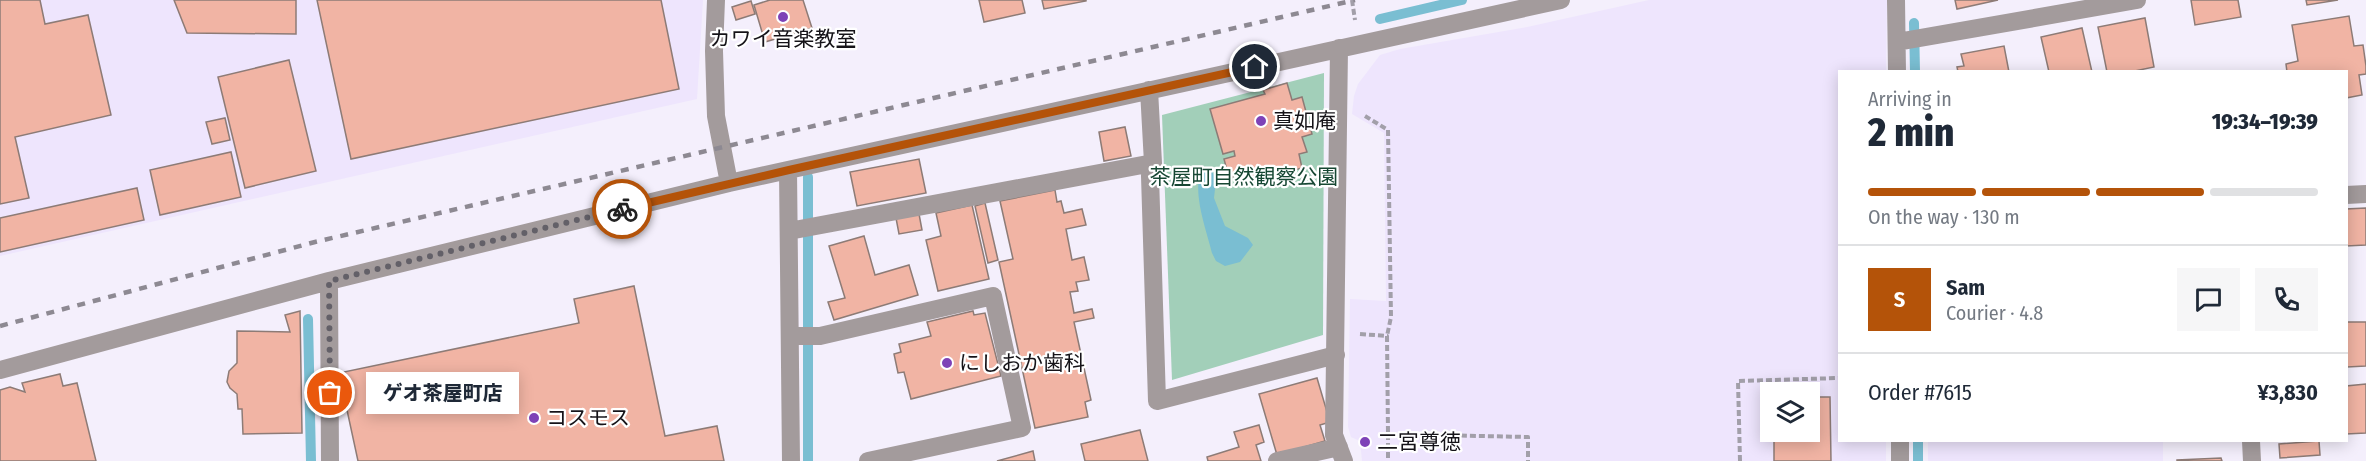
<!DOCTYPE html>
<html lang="en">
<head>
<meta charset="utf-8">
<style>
	body { margin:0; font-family:"Fira Sans Condensed","Noto Sans JP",sans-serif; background:#f6f6f7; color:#1f2937; height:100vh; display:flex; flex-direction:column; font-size:22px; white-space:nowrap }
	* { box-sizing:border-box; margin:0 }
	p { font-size:20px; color:#747a83 }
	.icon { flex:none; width:33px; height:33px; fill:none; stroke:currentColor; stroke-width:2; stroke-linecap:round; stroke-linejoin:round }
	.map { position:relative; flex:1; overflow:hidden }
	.drawer { position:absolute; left:1838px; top:70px; width:510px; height:372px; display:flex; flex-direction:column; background:#fff; border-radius:0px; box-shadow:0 3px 15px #0003 }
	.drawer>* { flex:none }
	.tools { position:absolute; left:1760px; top:382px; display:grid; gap:12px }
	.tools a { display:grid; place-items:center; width:60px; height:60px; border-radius:0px; background:#fff; box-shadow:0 3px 15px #0003; font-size:30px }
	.pin { position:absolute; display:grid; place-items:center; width:51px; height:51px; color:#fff; margin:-26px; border:3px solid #fff; border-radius:50%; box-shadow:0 2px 6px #0007 }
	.courier { position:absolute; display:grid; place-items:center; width:60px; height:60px; margin:-30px; border:4px solid #b45309; border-radius:50%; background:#fff; color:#222; box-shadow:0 2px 8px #0007 }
	.bubble { position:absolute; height:42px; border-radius:0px; background:#fff; box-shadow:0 3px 15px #0003; font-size:20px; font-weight:800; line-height:42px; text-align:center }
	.summary em { font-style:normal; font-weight:800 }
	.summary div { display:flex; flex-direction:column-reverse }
	.summary { display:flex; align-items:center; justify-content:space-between; height:102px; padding:0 30px }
	h1 { font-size:39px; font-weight:800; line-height:45px }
	.bar { display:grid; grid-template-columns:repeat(4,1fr); gap:9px 6px; align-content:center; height:72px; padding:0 30px }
	.bar i { height:8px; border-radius:4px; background:#e0e1e3 }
	.bar .on { background:#b45309 }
	.bar p { grid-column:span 4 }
	.line { display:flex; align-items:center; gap:15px; padding:0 30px; border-top:2px solid #e0e1e3 }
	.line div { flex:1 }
	.round { display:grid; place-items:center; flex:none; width:63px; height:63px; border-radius:0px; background:#f6f6f7 }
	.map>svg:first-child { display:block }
	.built { fill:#eee5fd }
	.green { fill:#a2cfb9 }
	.water { fill:#7abed2 }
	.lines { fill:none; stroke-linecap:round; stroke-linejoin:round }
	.stream { stroke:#7abed2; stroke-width:10 }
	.building { fill:#f1b4a4; stroke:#8d7b76; stroke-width:1.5 }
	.path { stroke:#a29fa9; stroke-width:4; stroke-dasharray:6 3; stroke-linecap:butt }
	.minor { stroke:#a39b9c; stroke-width:18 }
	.rail { stroke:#8d8992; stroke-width:4.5; stroke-dasharray:8 8; stroke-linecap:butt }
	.done { stroke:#636068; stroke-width:6; stroke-dasharray:0 10.8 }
	.route { stroke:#b45309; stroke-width:8 }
	.poi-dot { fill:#7e42b7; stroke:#fff; stroke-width:2 }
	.labels { text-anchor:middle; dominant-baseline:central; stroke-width:4.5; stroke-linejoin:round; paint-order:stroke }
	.poi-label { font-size:21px; fill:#151318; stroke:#fff; text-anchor:start }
	.park-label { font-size:21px; fill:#164733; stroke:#fff }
</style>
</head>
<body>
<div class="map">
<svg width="2366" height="461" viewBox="0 0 2366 461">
	<rect width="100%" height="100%" fill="#f4effc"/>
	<!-- built -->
	<path class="built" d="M 0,0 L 703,0 L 697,99 L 0,256 Z
		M 1649,0 L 1887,0 L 1886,72 L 1839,72 L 1839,441 L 1886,441 L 1886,461 L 1831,461 L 1830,398 L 1809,397 L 1809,393 L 1770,393 L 1770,432 L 1774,432 L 1774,461 L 1362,461 L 1360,441 L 1351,437 L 1348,427 L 1350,299 L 1386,301 L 1384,133 L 1352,114 L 1354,96 L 1358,84 L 1380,55 L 1400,49 L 1527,27 Z
		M 1928,441 L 2163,441 L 2163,461 L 1928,461 Z"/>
	<!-- green -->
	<path class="green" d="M 1324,73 L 1323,335 L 1172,380 L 1162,115 Z"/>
	<!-- water -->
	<path class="water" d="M 1203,170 L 1212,170 L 1216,180 L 1214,198 L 1225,226 L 1248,238 L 1253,245 L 1240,262 L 1225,266 L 1216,261 L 1212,253 C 1207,232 1190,187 1203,170 Z"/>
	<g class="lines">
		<!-- stream -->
		<path class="stream" d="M 1380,19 L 1462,0
			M 1914,23 L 1915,72
			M 808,177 L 808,461
			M 308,319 L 311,461
			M 1918,441 L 1918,461"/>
	</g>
	<!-- building -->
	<path class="building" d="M 0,0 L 40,0 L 45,24 L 88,15 L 111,115 L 15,137 L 29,198 L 0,204 Z
		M 174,0 L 296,0 L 296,34 L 187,33 Z
		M 317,0 L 661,0 L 679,89 L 351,159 Z
		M 770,0 L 803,0 L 812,28 L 765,42 L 754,5 Z
		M 979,0 L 1022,0 L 1025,13 L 984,22 Z
		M 1042,0 L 1086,0 L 1086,1 L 1044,9 Z
		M 1955,0 L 1998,0 L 1957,9 Z
		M 2191,0 L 2238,0 L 2241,17 L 2195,25 Z
		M 2306,0 L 2338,0 L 2307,5 Z
		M 751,1 L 755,14 L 736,20 L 732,7 Z
		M 2349,16 L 2354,46 L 2363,45 L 2366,66 L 2366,74 L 2359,75 L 2362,95 L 2346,98 L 2346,72 L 2287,72 L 2286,64 L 2298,61 L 2292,25 Z
		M 2145,18 L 2154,67 L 2130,72 L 2107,72 L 2098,27 Z
		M 2082,28 L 2092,72 L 2049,72 L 2041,37 Z
		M 2004,46 L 2009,72 L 1958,72 L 1957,67 L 1964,66 L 1961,54 Z
		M 289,60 L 316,171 L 245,188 L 218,77 Z
		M 1287,83 L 1292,100 L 1302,97 L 1312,134 L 1302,137 L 1307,152 L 1299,154 L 1302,168 L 1242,184 L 1240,175 L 1229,178 L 1224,159 L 1235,156 L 1234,151 L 1223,154 L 1210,109 L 1265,94 L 1263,90 Z
		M 225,118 L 230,140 L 212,144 L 206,122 Z
		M 1125,127 L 1131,156 L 1104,161 L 1099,132 Z
		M 231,152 L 241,197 L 160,215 L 150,170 Z
		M 919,159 L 926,193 L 857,206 L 850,172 Z
		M 137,188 L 144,220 L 0,252 L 0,218 Z
		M 1055,190 L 1057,202 L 1061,201 L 1064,213 L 1082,209 L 1086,225 L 1066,229 L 1072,260 L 1084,257 L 1089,280 L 1076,282 L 1078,291 L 1070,292 L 1074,313 L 1092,309 L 1094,318 L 1074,322 L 1091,400 L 1085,402 L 1088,417 L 1035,428 L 999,262 L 1013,259 L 1000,201 Z
		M 985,203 L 998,260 L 988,263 L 975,206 Z
		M 972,205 L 989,279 L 938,291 L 926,240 L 941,236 L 936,213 Z
		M 2366,208 L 2366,245 L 2346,246 L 2346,209 Z
		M 919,214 L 922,230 L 899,234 L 896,218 Z
		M 864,236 L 875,275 L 909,265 L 918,295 L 834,320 L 828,302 L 845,298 L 829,246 Z
		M 634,286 L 665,436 L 717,426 L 724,461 L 358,461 L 339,373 L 579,323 L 574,299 Z
		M 300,311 L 302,433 L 243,434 L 242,409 L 238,409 L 237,394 L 230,388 L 227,382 L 229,371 L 237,363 L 237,331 L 290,332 L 285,315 Z
		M 973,311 L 974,315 L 985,313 L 1001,376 L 911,399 L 904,372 L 898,373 L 894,354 L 901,352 L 899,344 L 931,336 L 927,322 Z
		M 2346,322 L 2366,322 L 2366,366 L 2347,367 Z
		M 60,374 L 63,386 L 77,383 L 96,461 L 0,461 L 0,390 L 10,387 L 25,392 L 22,383 Z
		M 1317,378 L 1330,422 L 1320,425 L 1325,441 L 1277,455 L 1259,394 Z
		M 2366,384 L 2366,433 L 2346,434 L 2346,386 Z
		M 1809,397 L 1830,397 L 1831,461 L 1774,461 L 1774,432 L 1809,432 Z
		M 1259,425 L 1264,442 L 1256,445 L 1261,461 L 1208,461 L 1207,457 L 1239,447 L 1234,432 Z
		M 1140,430 L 1148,461 L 1085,461 L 1081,444 Z
		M 2319,441 L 2320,455 L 2280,458 L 2279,444 Z
		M 1033,451 L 1035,461 L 997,461 Z
		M 2221,458 L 2222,461 L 2177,461 L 2177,460 Z"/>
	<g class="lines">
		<!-- path -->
		<path class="path" d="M 1352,0 L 1355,20
			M 1365,116 L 1388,130 L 1391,317 L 1387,336
			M 1360,334 L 1387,336 L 1388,434 L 1528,437 L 1528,461
			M 1388,434 L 1388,461
			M 1740,461 L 1738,381 L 1839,378"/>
		<!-- minor -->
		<path class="minor" d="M 716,0 L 714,51 L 716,116 L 729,183
			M 1896,0 L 1897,72
			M 1897,42 L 2137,0
			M 1339,48 L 1334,435 L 1344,461
			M 1149,90 L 1153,163 L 1150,176 L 1157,401 L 1336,355
			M 788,170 L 791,461
			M 2346,195 L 2366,194
			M 789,231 L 1153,163
			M 329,281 L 330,461
			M 790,336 L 820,336 L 993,296 L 1022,428 L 868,461
			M 0,370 L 329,281 L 729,183 L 1561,0
			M 1900,441 L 1900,461
			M 2251,441 L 2252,461
			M 1277,461 L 1339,447"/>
		<!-- rail -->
		<path class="rail" d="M 0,326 L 315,242 L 1355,0"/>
	</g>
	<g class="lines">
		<!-- done -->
		<path class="done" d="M 330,393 L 329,281 L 622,209"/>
		<!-- route -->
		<path class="route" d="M 622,209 L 789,170 L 1255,67"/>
	</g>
	<!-- markers -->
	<g class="poi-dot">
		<circle cx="783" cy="17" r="6"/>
		<circle cx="1261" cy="121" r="6"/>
		<circle cx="947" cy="363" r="6"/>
		<circle cx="534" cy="418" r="6"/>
		<circle cx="1365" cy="442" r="6"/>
	</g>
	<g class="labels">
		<!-- poi labels -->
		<g class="poi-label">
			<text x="783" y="39" text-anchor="middle">カワイ音楽教室</text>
			<text x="1273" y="121">真如庵</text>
			<text x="959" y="363">にしおか歯科</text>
			<text x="546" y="418">コスモス</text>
			<text x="1377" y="442">二宮尊徳</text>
		</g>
		<!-- park labels -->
		<g class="park-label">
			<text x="1244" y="177">茶屋町自然観察公園</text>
		</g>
	</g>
</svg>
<div class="tools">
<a><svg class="icon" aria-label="layers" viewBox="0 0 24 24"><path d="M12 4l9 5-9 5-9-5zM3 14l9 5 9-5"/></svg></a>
</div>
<div class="pin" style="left:330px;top:393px;background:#ea580c"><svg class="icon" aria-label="bag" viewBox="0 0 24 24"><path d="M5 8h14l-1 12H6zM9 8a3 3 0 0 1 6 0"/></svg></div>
<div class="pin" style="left:1255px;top:67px;background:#1f2937"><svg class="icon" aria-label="home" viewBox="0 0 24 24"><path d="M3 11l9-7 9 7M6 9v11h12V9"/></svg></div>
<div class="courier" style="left:622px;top:209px"><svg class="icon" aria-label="bike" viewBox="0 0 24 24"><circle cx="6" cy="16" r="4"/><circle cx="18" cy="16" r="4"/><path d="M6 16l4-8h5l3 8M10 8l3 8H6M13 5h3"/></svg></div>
<div class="bubble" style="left:366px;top:372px;width:153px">ゲオ茶屋町店</div>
<section class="drawer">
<div class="summary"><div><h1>2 min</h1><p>Arriving in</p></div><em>19:34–19:39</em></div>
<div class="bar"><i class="on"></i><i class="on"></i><i class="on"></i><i></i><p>On the way · 130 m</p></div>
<div class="line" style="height:108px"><b class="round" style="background:#b45309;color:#fff">S</b><div><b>Sam</b><p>Courier · 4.8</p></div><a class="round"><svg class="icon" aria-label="chat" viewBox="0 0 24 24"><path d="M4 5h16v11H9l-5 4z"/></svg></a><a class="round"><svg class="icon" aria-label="phone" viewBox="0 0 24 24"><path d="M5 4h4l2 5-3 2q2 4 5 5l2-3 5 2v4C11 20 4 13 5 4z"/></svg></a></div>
<div class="line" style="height:78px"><div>Order #7615</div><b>¥3,830</b></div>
</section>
</div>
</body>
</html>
